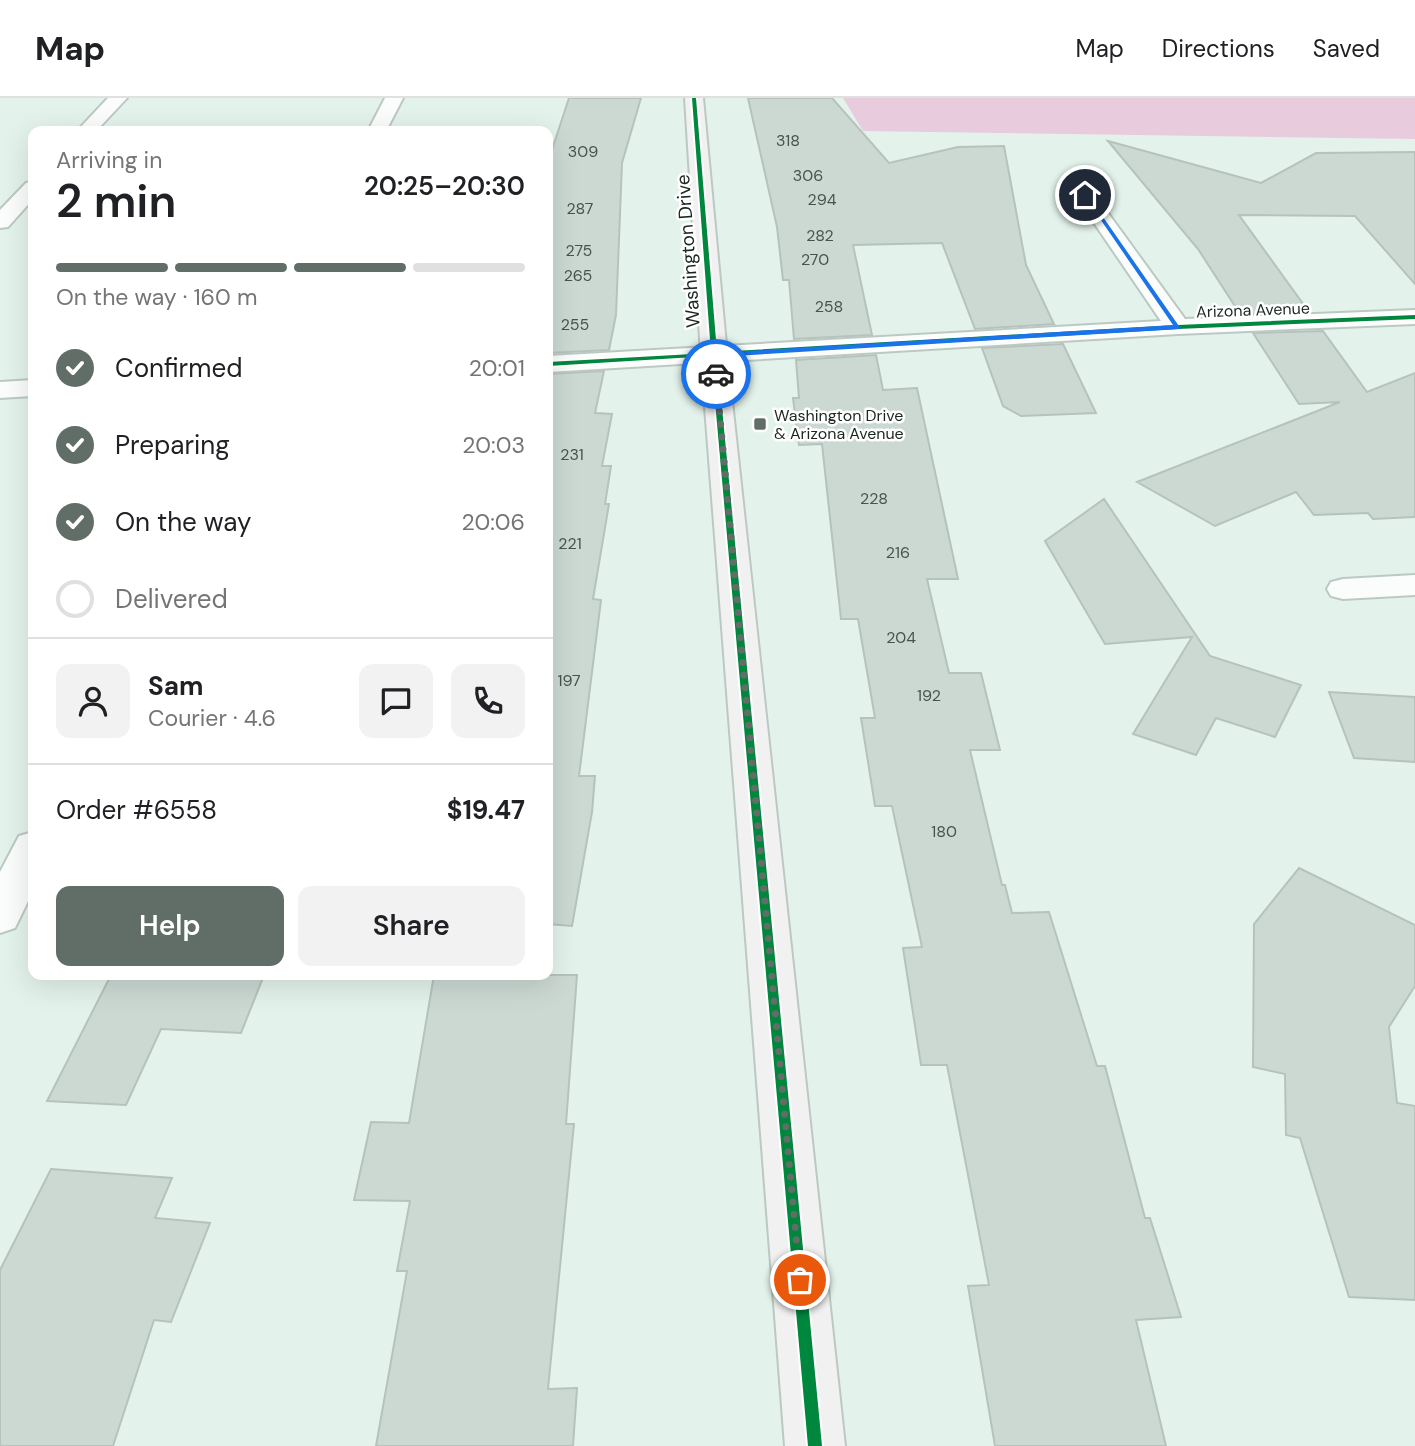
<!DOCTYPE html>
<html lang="en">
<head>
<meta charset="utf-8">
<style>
	body { margin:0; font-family:"DM Sans",sans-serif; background:#f2f2f2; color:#202124; height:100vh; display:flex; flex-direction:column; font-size:26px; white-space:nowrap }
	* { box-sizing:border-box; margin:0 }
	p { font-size:23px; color:#757577 }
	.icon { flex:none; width:38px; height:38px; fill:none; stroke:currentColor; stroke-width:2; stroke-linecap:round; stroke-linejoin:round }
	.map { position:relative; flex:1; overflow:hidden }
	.sheet { position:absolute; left:28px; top:28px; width:525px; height:854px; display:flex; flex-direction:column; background:#fff; border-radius:14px; box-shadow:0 7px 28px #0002 }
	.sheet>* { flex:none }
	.pin { position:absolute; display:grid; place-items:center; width:60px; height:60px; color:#fff; margin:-30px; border:4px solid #fff; border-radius:50%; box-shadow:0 2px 7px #0007 }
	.courier { position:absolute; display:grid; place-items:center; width:70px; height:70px; margin:-35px; border:5px solid #1a73e8; border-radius:50%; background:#fff; color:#222; box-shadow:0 2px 9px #0007 }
	.headline em { font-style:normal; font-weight:600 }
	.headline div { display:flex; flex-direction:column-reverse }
	.headline { display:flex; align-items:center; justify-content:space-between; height:119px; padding:0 28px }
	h1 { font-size:46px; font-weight:600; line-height:52px }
	.bar { display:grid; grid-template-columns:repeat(4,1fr); gap:10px 7px; align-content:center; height:84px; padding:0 28px }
	.bar i { height:9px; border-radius:5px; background:#e0e0e0 }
	.bar .active { background:#616e68 }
	.bar p { grid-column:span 4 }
	.line { display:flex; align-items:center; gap:18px; padding:0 28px; border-top:2px solid #e0e0e0 }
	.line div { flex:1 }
	.round { display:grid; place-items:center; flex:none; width:74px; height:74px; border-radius:14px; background:#f2f2f2 }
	ol { padding:0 28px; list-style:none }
	li { display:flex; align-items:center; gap:21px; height:77px }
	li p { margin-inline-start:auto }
	li .icon { padding:7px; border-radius:50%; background:#616e68; color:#fff; stroke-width:4 }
	li:last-child { color:#757577 }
	li i { width:38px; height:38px; border:4px solid #e0e0e0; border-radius:50% }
	.button { display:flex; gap:14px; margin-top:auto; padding:14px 28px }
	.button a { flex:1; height:80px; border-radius:14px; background:#616e68; color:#fff; font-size:28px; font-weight:600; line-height:80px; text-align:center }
	.button a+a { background:#f2f2f2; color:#202124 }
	header { display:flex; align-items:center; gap:42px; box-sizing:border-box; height:98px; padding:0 35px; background:#fff; border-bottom:2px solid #e0e0e0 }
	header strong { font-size:33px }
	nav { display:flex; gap:38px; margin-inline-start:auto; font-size:24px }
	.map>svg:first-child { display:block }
	.green { fill:#e8cbdc }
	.building { fill:#ccd9d3; stroke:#b6c2bc; stroke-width:2 }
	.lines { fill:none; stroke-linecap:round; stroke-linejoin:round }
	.street-casing { stroke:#bcc9c2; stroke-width:4 }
	.secondary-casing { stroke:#bcc9c2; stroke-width:4 }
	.street { fill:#fbfdfc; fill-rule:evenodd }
	.secondary { fill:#f2f1f2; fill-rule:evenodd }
	.cycleway-casing { stroke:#fff; stroke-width:4 }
	.cycleway { fill:#00873e; fill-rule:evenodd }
	.route { fill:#1a73e8 }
	.done { stroke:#616e68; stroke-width:7; stroke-dasharray:0 12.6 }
	.poi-dot { fill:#616e68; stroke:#fff; stroke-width:2.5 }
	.labels { text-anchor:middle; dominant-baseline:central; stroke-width:5; stroke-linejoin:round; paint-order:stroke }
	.number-label { font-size:16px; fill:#47534e }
	.far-street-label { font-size:16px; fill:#1b2621; stroke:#fff }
	.far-poi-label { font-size:16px; fill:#1b2621; stroke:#fff; text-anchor:start }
	.street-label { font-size:19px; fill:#1b2621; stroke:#fff }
</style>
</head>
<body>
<header>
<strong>Map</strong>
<nav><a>Map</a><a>Directions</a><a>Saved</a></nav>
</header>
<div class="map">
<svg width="1415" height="1348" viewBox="0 0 1415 1348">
	<rect width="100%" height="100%" fill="#e3f3eb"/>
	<!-- green -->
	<path class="green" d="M 843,0 L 1415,0 L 1415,41 L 863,33 Z"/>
	<!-- building -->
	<path class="building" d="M 569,0 L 641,0 L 622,65 L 616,217 L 609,252 L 548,255 L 548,64 Z
		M 748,0 L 832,0 L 889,65 L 958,49 L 1004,48 L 1026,167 L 1054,226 L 975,231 L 942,145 L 853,147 L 872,237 L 794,241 L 789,182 L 783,182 L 777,129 Z
		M 1108,43 L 1261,85 L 1316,55 L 1415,54 L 1415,186 L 1355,118 L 1239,117 L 1309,214 L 1240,216 L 1198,151 Z
		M 1323,233 L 1367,294 L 1415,275 L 1415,419 L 1373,421 L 1368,415 L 1314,417 L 1296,394 L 1215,428 L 1137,384 L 1340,304 L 1299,306 L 1253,235 Z
		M 1063,246 L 1096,315 L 1021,318 L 1003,308 L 982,250 Z
		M 876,257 L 883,292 L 917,290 L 958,481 L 927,481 L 949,575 L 981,575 L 1000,652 L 970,652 L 1002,787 L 1005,787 L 1012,815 L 1049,814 L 1097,968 L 1105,968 L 1145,1120 L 1150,1120 L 1181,1219 L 1136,1222 L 1166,1348 L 995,1348 L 968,1188 L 989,1187 L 947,967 L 921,967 L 903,850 L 922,849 L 892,708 L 875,708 L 861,620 L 875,620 L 858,521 L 841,521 L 822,346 L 799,347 L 793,300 L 799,300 L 796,262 Z
		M 604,273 L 595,315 L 612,316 L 602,368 L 611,368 L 605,406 L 609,406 L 593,501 L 601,502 L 579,678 L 595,678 L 592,714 L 572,828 L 548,826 L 548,276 Z
		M 1104,401 L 1210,558 L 1301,587 L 1275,639 L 1216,620 L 1196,657 L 1133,636 L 1192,539 L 1105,546 L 1045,443 Z
		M 1329,594 L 1415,599 L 1415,664 L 1354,660 Z
		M 1299,770 L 1415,827 L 1415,888 L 1389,929 L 1397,1005 L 1415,1008 L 1415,1202 L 1349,1199 L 1300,1040 L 1286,1037 L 1285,976 L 1253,969 L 1254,826 Z
		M 111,877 L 264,877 L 241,935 L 161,931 L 126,1007 L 47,1003 Z
		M 434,877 L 577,877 L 566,1026 L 574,1026 L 548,1291 L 577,1290 L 573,1348 L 376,1348 L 407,1173 L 397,1173 L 410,1103 L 354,1102 L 371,1024 L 409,1025 Z
		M 51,1071 L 172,1080 L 155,1120 L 210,1125 L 171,1224 L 154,1222 L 113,1348 L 0,1348 L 0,1172 Z"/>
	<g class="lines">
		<!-- street casing -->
		<g class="street-casing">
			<path id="street" d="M 108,0 L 127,0 L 96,33 L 77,33 Z
				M 385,0 L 403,0 L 386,33 L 368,33 Z
				M 33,83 L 33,101 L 8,129 L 0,130 L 0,112 L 26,85 Z
				M 1085,91 L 1092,93 L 1185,221 L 1415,212 L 1415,226 L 1178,236 L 548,274 L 548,258 L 1161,223 L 1075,97 L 1078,93 Z
				M 33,282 L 33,298 L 0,300 L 0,284 Z
				M 1415,477 L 1415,497 L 1343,501 L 1331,498 L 1327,491 L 1331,484 L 1343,481 Z
				M 33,734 L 33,793 L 15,830 L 0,835 L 0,774 L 19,738 Z"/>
		</g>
		<!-- secondary casing -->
		<g class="secondary-casing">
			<path id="secondary" d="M 685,0 L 703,0 L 727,257 L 845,1348 L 785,1348 L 701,257 Z"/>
		</g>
		<!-- street -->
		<use href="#street" class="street"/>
		<!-- secondary -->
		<use href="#secondary" class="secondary"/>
		<!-- cycleway casing -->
		<g class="cycleway-casing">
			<path id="cycleway" d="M 692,0 L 696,0 L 717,254 L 1178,227 L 1415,217 L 1415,221 L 1178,231 L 717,258 L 822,1348 L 808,1348 L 711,258 L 548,268 L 548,264 L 711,255 Z"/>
		</g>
		<!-- cycleway -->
		<use href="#cycleway" class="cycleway"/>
	</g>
	<!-- route -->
	<path class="route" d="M 1083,96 L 1087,96 L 1181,231 L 718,259 L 720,276 L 716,278 L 712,276 L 710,257 L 714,255 L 1173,227 Z"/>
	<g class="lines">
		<!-- done -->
		<path class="done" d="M 716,276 L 800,1182"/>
	</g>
	<!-- markers -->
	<rect class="poi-dot" x="753" y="319" width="14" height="14" rx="3.5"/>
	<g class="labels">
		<!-- number labels -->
		<g class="number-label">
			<text x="788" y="42">318</text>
			<text x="583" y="53">309</text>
			<text x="808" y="77">306</text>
			<text x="822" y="101">294</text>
			<text x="580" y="110">287</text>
			<text x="820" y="137">282</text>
			<text x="579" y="152">275</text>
			<text x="815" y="161">270</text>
			<text x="578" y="177">265</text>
			<text x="829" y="208">258</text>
			<text x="575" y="226">255</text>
			<text x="572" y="356">231</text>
			<text x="874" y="400">228</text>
			<text x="570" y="445">221</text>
			<text x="898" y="454">216</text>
			<text x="901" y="539">204</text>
			<text x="569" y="582">197</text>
			<text x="929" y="597">192</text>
			<text x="944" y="733">180</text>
		</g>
		<!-- far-street labels -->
		<g class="far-street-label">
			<text transform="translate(1253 212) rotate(-2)">Arizona Avenue</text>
		</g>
		<!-- far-poi labels -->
		<g class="far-poi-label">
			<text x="774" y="317">Washington Drive<tspan x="774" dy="18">&amp; Arizona Avenue</tspan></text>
		</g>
		<!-- street labels -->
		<g class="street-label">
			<text transform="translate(688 153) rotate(-94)">Washington Drive</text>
		</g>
	</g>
</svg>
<div class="pin" style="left:800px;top:1182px;background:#ea580c"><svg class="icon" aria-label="bag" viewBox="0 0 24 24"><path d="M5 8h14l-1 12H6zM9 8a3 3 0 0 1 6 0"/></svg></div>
<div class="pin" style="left:1085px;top:97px;background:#1f2937"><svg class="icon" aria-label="home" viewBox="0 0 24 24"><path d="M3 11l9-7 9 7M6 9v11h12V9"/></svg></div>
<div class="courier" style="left:716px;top:276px"><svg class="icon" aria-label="car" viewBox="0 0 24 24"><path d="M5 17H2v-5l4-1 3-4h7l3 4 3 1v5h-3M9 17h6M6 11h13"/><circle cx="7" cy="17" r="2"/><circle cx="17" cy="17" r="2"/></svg></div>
<section class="sheet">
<div class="headline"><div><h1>2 min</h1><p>Arriving in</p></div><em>20:25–20:30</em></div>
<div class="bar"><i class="active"></i><i class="active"></i><i class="active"></i><i></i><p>On the way · 160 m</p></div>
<ol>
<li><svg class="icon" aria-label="check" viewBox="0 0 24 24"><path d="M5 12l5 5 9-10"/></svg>Confirmed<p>20:01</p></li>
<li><svg class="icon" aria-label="check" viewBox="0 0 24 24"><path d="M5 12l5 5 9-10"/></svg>Preparing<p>20:03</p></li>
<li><svg class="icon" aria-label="check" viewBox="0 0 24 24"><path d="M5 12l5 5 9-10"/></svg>On the way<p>20:06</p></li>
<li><i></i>Delivered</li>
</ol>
<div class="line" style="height:126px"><a class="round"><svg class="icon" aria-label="person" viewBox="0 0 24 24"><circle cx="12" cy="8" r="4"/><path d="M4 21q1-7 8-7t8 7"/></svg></a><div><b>Sam</b><p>Courier · 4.6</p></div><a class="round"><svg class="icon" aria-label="chat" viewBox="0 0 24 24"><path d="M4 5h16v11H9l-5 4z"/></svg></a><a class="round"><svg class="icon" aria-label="phone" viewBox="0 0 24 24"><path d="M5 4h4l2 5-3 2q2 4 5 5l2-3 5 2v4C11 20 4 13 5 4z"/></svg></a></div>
<div class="line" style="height:91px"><div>Order #6558</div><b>$19.47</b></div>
<div class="button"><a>Help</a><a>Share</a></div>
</section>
</div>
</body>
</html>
